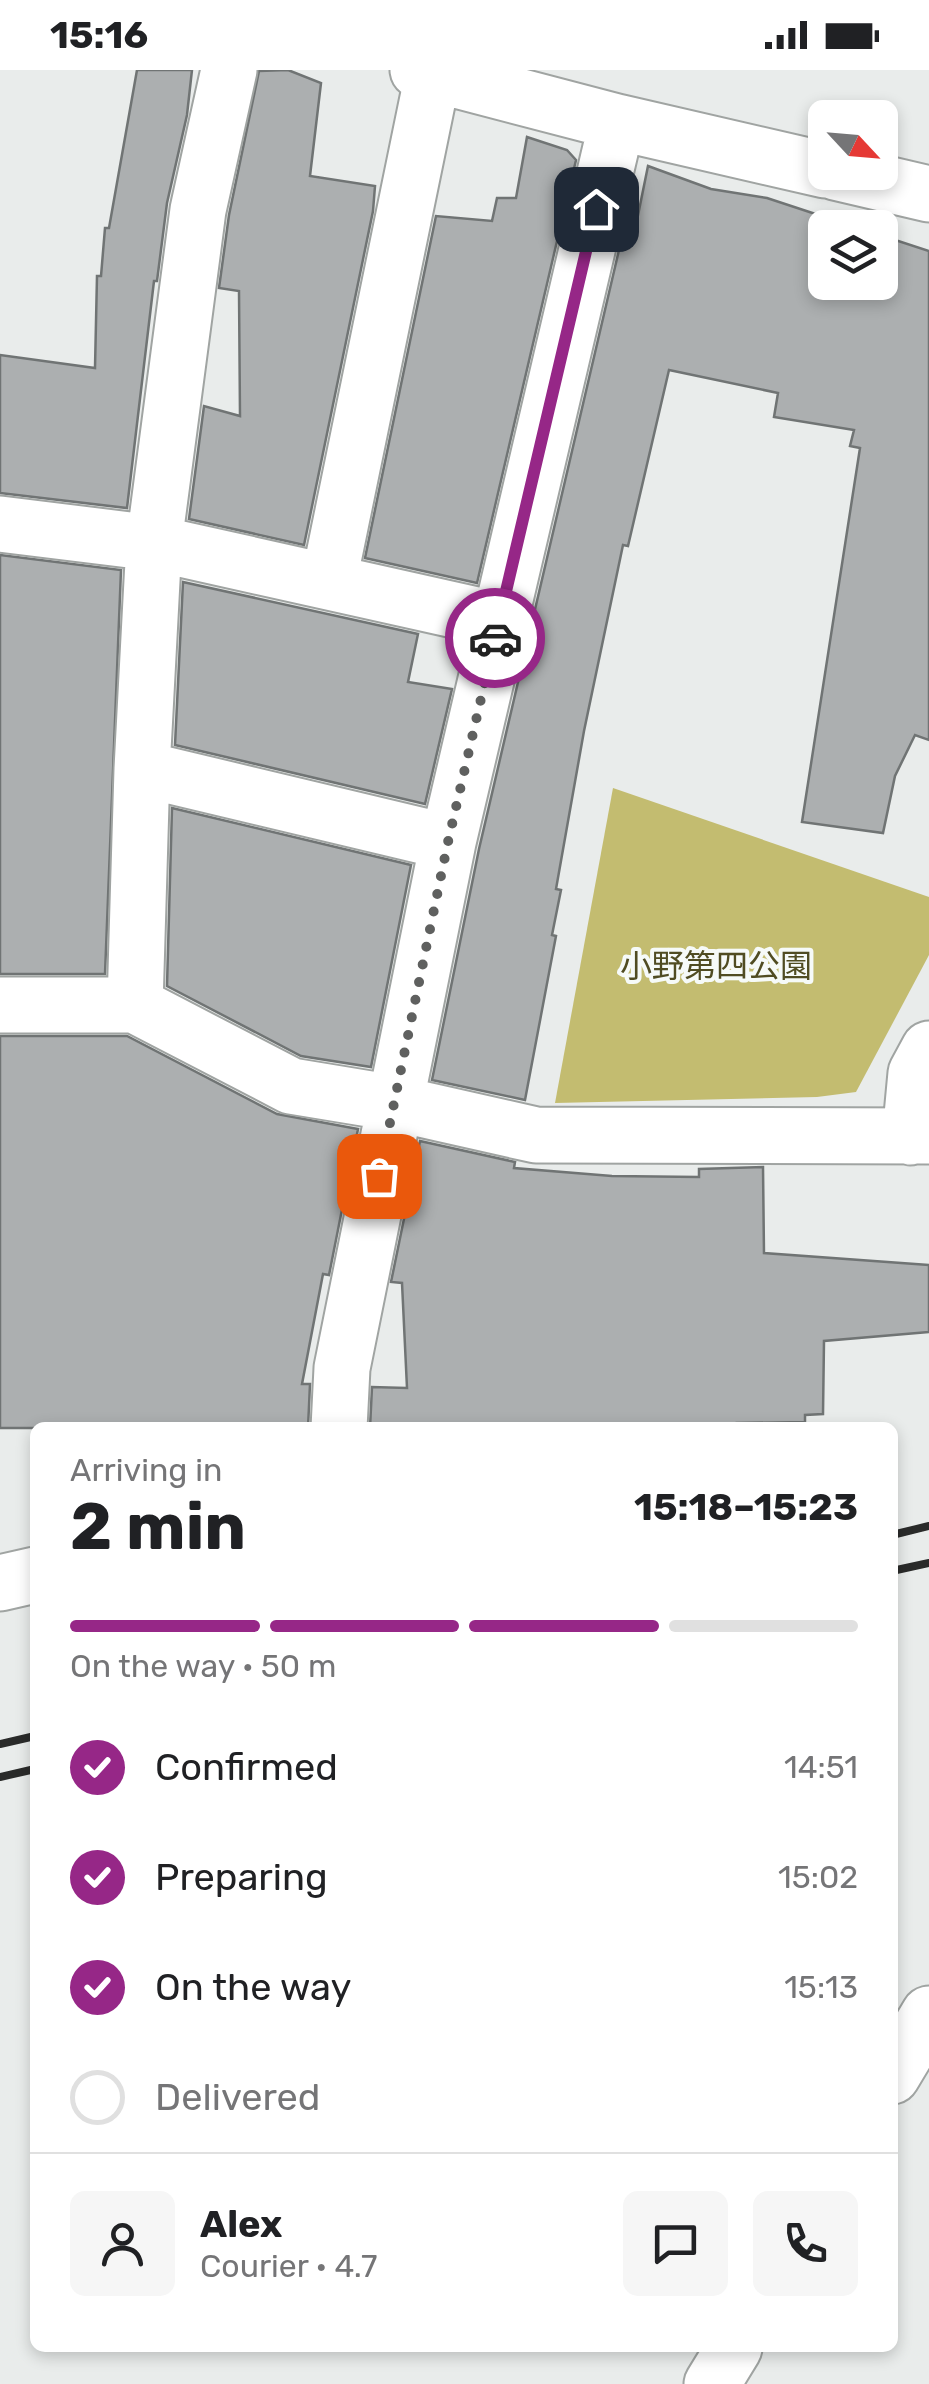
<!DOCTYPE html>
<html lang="en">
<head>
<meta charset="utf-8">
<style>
	body { margin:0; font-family:Rubik,"Noto Sans JP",sans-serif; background:#f6f6f6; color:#202124; height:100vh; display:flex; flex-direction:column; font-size:38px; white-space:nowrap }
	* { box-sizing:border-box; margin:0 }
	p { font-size:32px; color:#757577 }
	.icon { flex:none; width:55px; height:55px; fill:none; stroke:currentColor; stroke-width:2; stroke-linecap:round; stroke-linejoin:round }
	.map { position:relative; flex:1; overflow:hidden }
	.drawer { position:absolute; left:30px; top:1352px; width:868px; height:930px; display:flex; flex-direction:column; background:#fff; border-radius:15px; box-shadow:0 5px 15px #0003 }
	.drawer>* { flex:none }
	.needle { width:65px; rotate:116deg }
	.controls { position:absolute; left:808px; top:30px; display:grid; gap:20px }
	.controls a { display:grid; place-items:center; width:90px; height:90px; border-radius:15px; background:#fff; box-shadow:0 5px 15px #0003; font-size:50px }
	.pin { position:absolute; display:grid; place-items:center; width:85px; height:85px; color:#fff; margin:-42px; border-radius:20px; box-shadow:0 5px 15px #0006 }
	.courier { position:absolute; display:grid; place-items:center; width:100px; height:100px; margin:-50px; border:8px solid #962787; border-radius:50%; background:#fff; color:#222; box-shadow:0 2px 12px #0007 }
	.head em { font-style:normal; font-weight:700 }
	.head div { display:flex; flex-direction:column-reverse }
	.head { display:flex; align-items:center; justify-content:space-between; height:170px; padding:0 40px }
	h1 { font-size:65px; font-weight:700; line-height:75px }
	.bar { display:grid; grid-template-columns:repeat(4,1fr); gap:15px 10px; align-content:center; height:120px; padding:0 40px }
	.bar i { height:12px; border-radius:8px; background:#e0e0e0 }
	.bar .on { background:#962787 }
	.bar p { grid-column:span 4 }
	.line { display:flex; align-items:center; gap:25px; padding:0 40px; border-top:2px solid #e0e0e0 }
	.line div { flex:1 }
	.round { display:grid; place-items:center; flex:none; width:105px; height:105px; border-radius:15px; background:#f6f6f6 }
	ol { padding:0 40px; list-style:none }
	li { display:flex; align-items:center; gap:30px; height:110px }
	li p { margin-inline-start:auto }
	li .icon { padding:10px; border-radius:50%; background:#962787; color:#fff; stroke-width:4 }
	li:last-child { color:#757577 }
	li i { width:55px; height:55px; border:5px solid #e0e0e0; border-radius:50% }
	.status { display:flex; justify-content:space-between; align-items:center; height:70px; padding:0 50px; background:#fff; direction:ltr }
	.status svg { height:28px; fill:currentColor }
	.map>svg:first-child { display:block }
	.green { fill:#c3bc70 }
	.building { fill:#acafb0; stroke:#707474; stroke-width:2.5 }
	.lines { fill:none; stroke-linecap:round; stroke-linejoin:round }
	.street-casing { stroke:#a0a4a2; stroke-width:59 }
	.secondary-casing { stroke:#a0a4a2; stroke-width:59 }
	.street { stroke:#fff; stroke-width:55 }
	.secondary { stroke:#fff; stroke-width:55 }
	.rail { stroke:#2a2b2a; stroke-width:8 }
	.done { stroke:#5f605f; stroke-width:10; stroke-dasharray:0 18 }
	.route { stroke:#962787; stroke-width:12 }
	.labels { text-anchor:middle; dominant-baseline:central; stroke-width:8; stroke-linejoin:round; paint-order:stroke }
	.park-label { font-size:32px; fill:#504c22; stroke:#f6faf8 }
</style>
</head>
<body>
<div class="status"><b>15:16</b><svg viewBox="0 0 49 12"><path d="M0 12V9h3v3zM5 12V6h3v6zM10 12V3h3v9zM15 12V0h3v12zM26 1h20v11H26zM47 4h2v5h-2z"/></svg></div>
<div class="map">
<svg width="929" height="2314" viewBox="0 0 929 2314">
	<rect width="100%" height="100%" fill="#e9eceb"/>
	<!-- green -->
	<path class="green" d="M 613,718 L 929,827 L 929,885 L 856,1022 L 817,1027 L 555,1033 Z"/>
	<!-- building -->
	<path class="building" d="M 137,0 L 192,0 L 187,45 L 167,133 L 157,211 L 154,211 L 127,438 L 0,423 L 0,285 L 95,298 L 97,206 L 101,206 L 105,158 L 109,158 Z
		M 288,0 L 321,13 L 310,106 L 375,116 L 373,141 L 304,475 L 189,449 L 204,336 L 240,346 L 239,221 L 219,218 L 229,145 L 259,1 Z
		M 527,67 L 567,80 L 576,90 L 477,513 L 365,488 L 436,146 L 492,151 L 497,128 L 516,128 Z
		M 648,96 L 711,119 L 767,128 L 858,158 L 825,158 L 825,212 L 880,212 L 880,165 L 929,181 L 929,670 L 915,665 L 895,706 L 883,763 L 802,752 L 860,378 L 850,376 L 854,360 L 774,347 L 778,323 L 669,300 L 628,476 L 623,475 L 584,661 L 556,819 L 561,820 L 552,865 L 556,866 L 525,1030 L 432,1010 L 479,779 L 626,150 L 635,160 Z
		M 0,485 L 121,500 L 105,904 L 0,904 Z
		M 183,512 L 418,564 L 408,612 L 452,619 L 425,734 L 175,675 Z
		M 172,738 L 411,795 L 371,997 L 301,986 L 167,916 Z
		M 0,966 L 127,966 L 277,1044 L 358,1059 L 329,1205 L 323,1204 L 302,1314 L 310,1314 L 308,1358 L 0,1358 Z
		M 420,1071 L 515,1092 L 514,1098 L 612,1106 L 699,1107 L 699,1099 L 763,1097 L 764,1183 L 929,1195 L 929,1262 L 824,1271 L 823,1344 L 805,1345 L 805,1352 L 737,1353 L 738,1358 L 370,1358 L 372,1317 L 407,1318 L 402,1213 L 391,1212 Z"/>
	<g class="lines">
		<!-- street casing -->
		<g class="street-casing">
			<path id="street" d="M 418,0 L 617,52 L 825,100
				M 835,102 L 929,124
				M 0,454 L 154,473 L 499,550
				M 329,510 L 433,4
				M 142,699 L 448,772
				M 0,935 L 135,935 L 291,1016 L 394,1033 L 536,1065 L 929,1066
				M 135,935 L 142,699 L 154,473 L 198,140 L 229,0
				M 910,1067 L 916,1003 L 929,979
				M 339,1358 L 342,1298 L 448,772 L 617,52
				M 0,1513 L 35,1505"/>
		</g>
		<!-- secondary casing -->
		<g class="secondary-casing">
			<path id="secondary" d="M 892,2006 L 929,1944
				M 712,2314 L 734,2278"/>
		</g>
		<!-- street -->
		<use href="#street" class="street"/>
		<!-- secondary -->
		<use href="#secondary" class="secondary"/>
		<!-- rail -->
		<path class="rail" d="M 892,1465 L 929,1456
			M 892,1501 L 929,1493
			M 0,1674 L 35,1666
			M 0,1707 L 35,1699"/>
	</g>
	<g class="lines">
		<!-- done -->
		<path class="done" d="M 379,1106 L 448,772 L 495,568"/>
		<!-- route -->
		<path class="route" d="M 495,568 L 596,139"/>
	</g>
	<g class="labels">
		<!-- park labels -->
		<g class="park-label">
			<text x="716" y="896">小野第四公園</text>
		</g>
	</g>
</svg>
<div class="controls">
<a><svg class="needle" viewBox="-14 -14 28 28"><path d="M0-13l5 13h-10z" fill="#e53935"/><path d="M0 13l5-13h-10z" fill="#757577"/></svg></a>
<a><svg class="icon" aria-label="layers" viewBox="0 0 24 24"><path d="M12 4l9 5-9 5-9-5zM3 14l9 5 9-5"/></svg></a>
</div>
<div class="pin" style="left:379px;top:1106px;background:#ea580c"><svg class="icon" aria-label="bag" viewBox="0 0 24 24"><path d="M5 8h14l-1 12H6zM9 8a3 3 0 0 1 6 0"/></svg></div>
<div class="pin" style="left:596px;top:139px;background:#1f2937"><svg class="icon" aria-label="home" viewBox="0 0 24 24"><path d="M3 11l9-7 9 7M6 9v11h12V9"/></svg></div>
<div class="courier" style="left:495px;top:568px"><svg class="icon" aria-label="car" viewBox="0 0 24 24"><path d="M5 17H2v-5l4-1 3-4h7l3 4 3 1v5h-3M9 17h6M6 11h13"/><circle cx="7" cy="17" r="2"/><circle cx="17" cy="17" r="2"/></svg></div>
<section class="drawer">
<div class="head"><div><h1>2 min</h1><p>Arriving in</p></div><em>15:18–15:23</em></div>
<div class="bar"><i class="on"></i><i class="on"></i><i class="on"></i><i></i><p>On the way · 50 m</p></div>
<ol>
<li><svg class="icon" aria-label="check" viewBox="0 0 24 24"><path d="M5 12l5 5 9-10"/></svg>Confirmed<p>14:51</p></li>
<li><svg class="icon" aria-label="check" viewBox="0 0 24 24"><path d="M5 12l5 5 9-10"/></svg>Preparing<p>15:02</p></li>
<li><svg class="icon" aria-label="check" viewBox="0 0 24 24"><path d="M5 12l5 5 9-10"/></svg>On the way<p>15:13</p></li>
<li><i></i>Delivered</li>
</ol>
<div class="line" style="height:180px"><a class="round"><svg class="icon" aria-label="person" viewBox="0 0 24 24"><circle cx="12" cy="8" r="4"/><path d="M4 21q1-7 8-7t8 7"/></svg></a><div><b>Alex</b><p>Courier · 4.7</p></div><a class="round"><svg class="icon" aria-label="chat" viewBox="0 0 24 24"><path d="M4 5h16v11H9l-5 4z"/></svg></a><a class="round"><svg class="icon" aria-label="phone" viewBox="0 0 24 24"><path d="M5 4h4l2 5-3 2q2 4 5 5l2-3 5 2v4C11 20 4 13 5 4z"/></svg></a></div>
</section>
</div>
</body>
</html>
